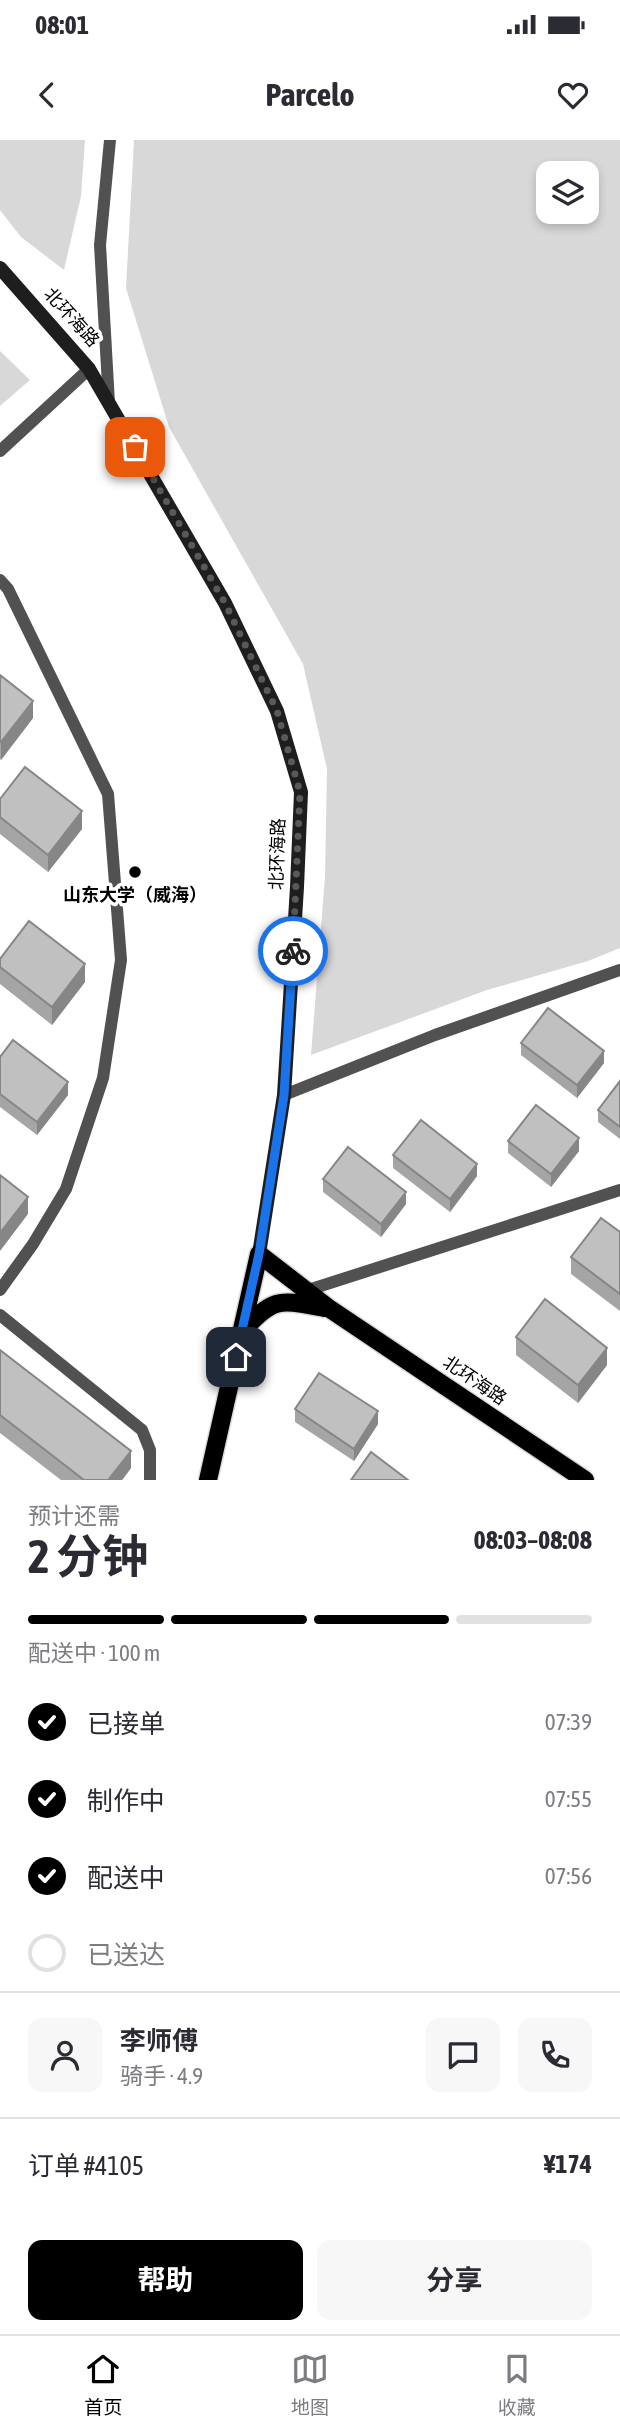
<!DOCTYPE html>
<html lang="zh">
<head>
<meta charset="utf-8">
<style>
	body { margin:0; font-family:"Asap Condensed","Noto Sans SC",sans-serif; background:#f7f7f7; color:#2b2b33; height:100vh; display:flex; flex-direction:column; font-size:26px; white-space:nowrap }
	* { box-sizing:border-box; margin:0 }
	p { font-size:23px; color:#7c7c81 }
	.icon { flex:none; width:38px; height:38px; fill:none; stroke:currentColor; stroke-width:2; stroke-linecap:round; stroke-linejoin:round }
	.map { position:relative; height:1340px; overflow:hidden }
	.drawer { display:flex; flex-direction:column; background:#fff; flex:1 }
	.drawer>* { flex:none }
	.tools { position:absolute; left:536px; top:21px; display:grid; gap:14px }
	.tools a { display:grid; place-items:center; width:63px; height:63px; border-radius:14px; background:#fff; box-shadow:0 4px 10px #0003; font-size:35px }
	.pin { position:absolute; display:grid; place-items:center; width:60px; height:60px; color:#fff; margin:-30px; border-radius:14px; box-shadow:0 4px 10px #0006 }
	.courier { position:absolute; display:grid; place-items:center; width:70px; height:70px; margin:-35px; border:5px solid #1a73e8; border-radius:50%; background:#fff; color:#222; box-shadow:0 2px 9px #0007 }
	.head em { font-style:normal; font-weight:700 }
	.head div { display:flex; flex-direction:column-reverse }
	.head { display:flex; align-items:center; justify-content:space-between; height:119px; padding:0 28px }
	h1 { font-size:46px; font-weight:700; line-height:52px }
	.bar { display:grid; grid-template-columns:repeat(4,1fr); gap:10px 7px; align-content:center; height:84px; padding:0 28px }
	.bar i { height:9px; border-radius:5px; background:#e1e1e2 }
	.bar .selected { background:#000 }
	.bar p { grid-column:span 4 }
	.line { display:flex; align-items:center; gap:18px; padding:0 28px; border-top:2px solid #e1e1e2 }
	.line div { flex:1 }
	.round { display:grid; place-items:center; flex:none; width:74px; height:74px; border-radius:14px; background:#f7f7f7 }
	ol { padding:0 28px; list-style:none }
	li { display:flex; align-items:center; gap:21px; height:77px }
	li p { margin-inline-start:auto }
	li .icon { padding:7px; border-radius:50%; background:#000; color:#fff; stroke-width:4 }
	li:last-child { color:#7c7c81 }
	li i { width:38px; height:38px; border:4px solid #e1e1e2; border-radius:50% }
	.action { display:flex; gap:14px; margin-top:auto; padding:14px 28px }
	.action a { flex:1; height:80px; border-radius:14px; background:#000; color:#fff; font-size:28px; font-weight:700; line-height:80px; text-align:center }
	.action a+a { background:#f7f7f7; color:#2b2b33 }
	.status { display:flex; justify-content:space-between; align-items:center; height:49px; padding:0 35px; background:#fff; direction:ltr }
	.status svg { height:19px; fill:currentColor }
	header { display:flex; justify-content:space-between; align-items:center; height:91px; padding:0 28px; background:#fff; font-size:32px; font-weight:700 }
	.dock { display:flex; justify-content:space-around; align-items:center; height:98px; border-top:2px solid #e1e1e2; background:#fff; font-size:19px; color:#7c7c81 }
	.dock a { display:grid; justify-items:center; gap:4px }
	.dock .selected { color:#000 }
	.map>svg:first-child { display:block }
	.green { fill:#d8d8d8; fill-rule:evenodd }
	.lines { fill:none; stroke-linecap:round; stroke-linejoin:round }
	.primary-casing { stroke:#dbdbdb; stroke-width:21 }
	.lane { stroke:#515151; stroke-width:12 }
	.secondary { stroke:#1e1e1e; stroke-width:14 }
	.primary { stroke:#000; stroke-width:18 }
	.wall { fill:#a5a5a5 }
	.shaded-wall { fill:#868686 }
	.building { fill:#c0c0c0; stroke:#868686; stroke-width:2 }
	.done { stroke:#595959; stroke-width:7; stroke-dasharray:0 12.6 }
	.route { stroke:#1a73e8; stroke-width:9 }
	.poi-dot { fill:#000; stroke:#fff; stroke-width:2.5 }
	.labels { text-anchor:middle; dominant-baseline:central; stroke-width:7; stroke-linejoin:round; paint-order:stroke }
	.street-label { font-size:18px; fill:#000; stroke:#fff }
	.poi-label { font-size:18px; font-weight:bold; fill:#000; stroke:#fff }
</style>
</head>
<body>
<div class="status"><b>08:01</b><svg viewBox="0 0 49 12"><path d="M0 12V9h3v3zM5 12V6h3v6zM10 12V3h3v9zM15 12V0h3v12zM26 1h20v11H26zM47 4h2v5h-2z"/></svg></div>
<header><svg class="icon" aria-label="back" viewBox="0 0 24 24"><path d="M15 5l-7 7 7 7"/></svg>Parcelo<svg class="icon" aria-label="heart" viewBox="0 0 24 24"><path d="M12 20l-8-8c-3-5 5-10 8-4 3-6 11-1 8 4z"/></svg></header>
<div class="map">
<svg width="620" height="1340" viewBox="0 0 620 1340">
	<rect width="100%" height="100%" fill="#fff"/>
	<!-- green -->
	<path class="green" d="M 0,0 L 85,0 L 81,56 L 64,130 L 21,97 L 0,70 Z
		M 134,0 L 620,0 L 620,808 L 588,821 L 487,850 L 311,915 L 325,737 L 327,629 L 303,524 L 169,287 L 126,148 ZM 548,33 L 586,33 L 586,72 L 548,72 Z
		M 0,211 L 30,240 L 0,266 Z"/>
	<g class="lines">
		<!-- primary casing -->
		<g class="primary-casing">
			<path id="primary" d="M 241,1192 C 275,1157 277,1159 324,1168
				M 208,1340 L 259,1114 L 330,1169 L 585,1340"/>
		</g>
		<!-- lane -->
		<path class="lane" d="M 109,263 L 100,105 L 110,0
			M 0,311 L 89,229
			M 0,440 L 8,449 L 108,654 L 121,820 L 103,938 L 66,1049 L 33,1104 L 0,1150
			M 284,955 L 435,895 L 620,830
			M 305,1151 L 620,1050
			M 0,1175 L 142,1290 L 150,1310 L 150,1340"/>
		<!-- secondary -->
		<path class="secondary" d="M 0,128 L 89,229 L 225,463 L 277,571 L 301,652 L 297,747 L 284,955 L 259,1114"/>
		<!-- primary -->
		<use href="#primary" class="primary"/>
	</g>
	<!-- wall -->
	<path class="wall" d="M 0,535 L 33,578 L 1,620 L 0,619 Z
		M 0,659 L 82,689 L 48,732 L 0,694 Z
		M 0,819 L 85,842 L 52,885 L 0,844 Z
		M 521,903 L 604,923 L 577,958 L 521,915 Z
		M 0,917 L 68,955 L 37,995 L 0,967 Z
		M 620,941 L 620,999 L 598,982 L 598,970 Z
		M 508,1001 L 579,1011 L 551,1047 L 508,1013 Z
		M 393,1015 L 477,1036 L 450,1072 L 393,1028 Z
		M 323,1039 L 406,1064 L 381,1097 L 323,1052 Z
		M 620,1092 L 620,1171 L 571,1134 L 571,1117 Z
		M 516,1197 L 607,1225 L 578,1263 L 516,1215 Z
		M 0,1210 L 131,1328 L 122,1340 L 61,1340 L 0,1293 Z
		M 295,1269 L 378,1284 L 354,1321 L 295,1282 Z"/>
	<!-- shaded-wall -->
	<path class="shaded-wall" d="M 33,561 L 33,578 L 1,620 L 1,602 Z
		M 82,671 L 82,689 L 48,732 L 48,715 Z
		M 85,824 L 85,842 L 52,885 L 52,867 Z
		M 604,911 L 604,923 L 577,958 L 577,945 Z
		M 68,942 L 68,955 L 37,995 L 37,982 Z
		M 579,998 L 579,1011 L 551,1047 L 551,1034 Z
		M 477,1024 L 477,1036 L 450,1072 L 450,1059 Z
		M 406,1052 L 406,1064 L 381,1097 L 381,1084 Z
		M 28,1057 L 28,1074 L 0,1111 L 0,1093 Z
		M 607,1208 L 607,1225 L 578,1263 L 578,1245 Z
		M 378,1271 L 378,1284 L 354,1321 L 354,1309 Z
		M 131,1311 L 131,1328 L 122,1340 L 108,1340 Z"/>
	<!-- building -->
	<path class="building" d="M 0,535 L 33,561 L 1,602 L 0,601 Z
		M 25,627 L 82,671 L 48,715 L 0,677 L 0,659 Z
		M 29,781 L 85,824 L 52,867 L 0,827 L 0,819 Z
		M 548,868 L 604,911 L 577,945 L 521,903 Z
		M 13,900 L 68,942 L 37,982 L 0,954 L 0,917 Z
		M 620,941 L 620,987 L 598,970 Z
		M 536,965 L 579,998 L 551,1034 L 508,1001 Z
		M 421,980 L 477,1024 L 450,1059 L 393,1015 Z
		M 348,1007 L 406,1052 L 381,1084 L 323,1039 Z
		M 0,1035 L 28,1057 L 0,1093 Z
		M 601,1078 L 620,1092 L 620,1154 L 571,1117 Z
		M 545,1159 L 607,1208 L 578,1245 L 516,1197 Z
		M 0,1210 L 131,1311 L 108,1340 L 84,1340 L 0,1275 Z
		M 319,1233 L 378,1271 L 354,1309 L 295,1269 Z
		M 371,1312 L 408,1340 L 351,1340 Z"/>
	<g class="lines">
		<!-- done -->
		<path class="done" d="M 135,307 L 225,463 L 277,571 L 300,652 L 293,811"/>
		<!-- route -->
		<path class="route" d="M 236,1217 L 259,1114 L 284,955 L 293,811"/>
	</g>
	<!-- markers -->
	<circle class="poi-dot" cx="135" cy="732" r="7"/>
	<g class="labels">
		<!-- street labels -->
		<g class="street-label">
			<text transform="translate(72 177) rotate(48)">北环海路</text>
			<text transform="translate(277 714) rotate(-88)">北环海路</text>
			<text transform="translate(475 1240) rotate(34)">北环海路</text>
		</g>
		<!-- poi labels -->
		<g class="poi-label">
			<text x="135" y="754">山东大学（威海）</text>
		</g>
	</g>
</svg>
<div class="tools">
<a><svg class="icon" aria-label="layers" viewBox="0 0 24 24"><path d="M12 4l9 5-9 5-9-5zM3 14l9 5 9-5"/></svg></a>
</div>
<div class="pin" style="left:135px;top:307px;background:#ea580c"><svg class="icon" aria-label="bag" viewBox="0 0 24 24"><path d="M5 8h14l-1 12H6zM9 8a3 3 0 0 1 6 0"/></svg></div>
<div class="pin" style="left:236px;top:1217px;background:#1f2937"><svg class="icon" aria-label="home" viewBox="0 0 24 24"><path d="M3 11l9-7 9 7M6 9v11h12V9"/></svg></div>
<div class="courier" style="left:293px;top:811px"><svg class="icon" aria-label="bike" viewBox="0 0 24 24"><circle cx="6" cy="16" r="4"/><circle cx="18" cy="16" r="4"/><path d="M6 16l4-8h5l3 8M10 8l3 8H6M13 5h3"/></svg></div>
</div>
<section class="drawer">
<div class="head"><div><h1>2 分钟</h1><p>预计还需</p></div><em>08:03–08:08</em></div>
<div class="bar"><i class="selected"></i><i class="selected"></i><i class="selected"></i><i></i><p>配送中 · 100 m</p></div>
<ol>
<li><svg class="icon" aria-label="check" viewBox="0 0 24 24"><path d="M5 12l5 5 9-10"/></svg>已接单<p>07:39</p></li>
<li><svg class="icon" aria-label="check" viewBox="0 0 24 24"><path d="M5 12l5 5 9-10"/></svg>制作中<p>07:55</p></li>
<li><svg class="icon" aria-label="check" viewBox="0 0 24 24"><path d="M5 12l5 5 9-10"/></svg>配送中<p>07:56</p></li>
<li><i></i>已送达</li>
</ol>
<div class="line" style="height:126px"><a class="round"><svg class="icon" aria-label="person" viewBox="0 0 24 24"><circle cx="12" cy="8" r="4"/><path d="M4 21q1-7 8-7t8 7"/></svg></a><div><b>李师傅</b><p>骑手 · 4.9</p></div><a class="round"><svg class="icon" aria-label="chat" viewBox="0 0 24 24"><path d="M4 5h16v11H9l-5 4z"/></svg></a><a class="round"><svg class="icon" aria-label="phone" viewBox="0 0 24 24"><path d="M5 4h4l2 5-3 2q2 4 5 5l2-3 5 2v4C11 20 4 13 5 4z"/></svg></a></div>
<div class="line" style="height:91px"><div>订单 #4105</div><b>¥174</b></div>
<div class="action"><a>帮助</a><a>分享</a></div>
</section>
<nav class="dock">
<a class="selected"><svg class="icon" aria-label="home" viewBox="0 0 24 24"><path d="M3 11l9-7 9 7M6 9v11h12V9"/></svg>首页</a>
<a><svg class="icon" aria-label="map" viewBox="0 0 24 24"><path d="M3 6l6-2 6 2 6-2v14l-6 2-6-2-6 2zM9 4v14M15 6v14"/></svg>地图</a>
<a><svg class="icon" aria-label="saved" viewBox="0 0 24 24"><path d="M7 4h10v16l-5-4-5 4z"/></svg>收藏</a>
</nav>
</body>
</html>
